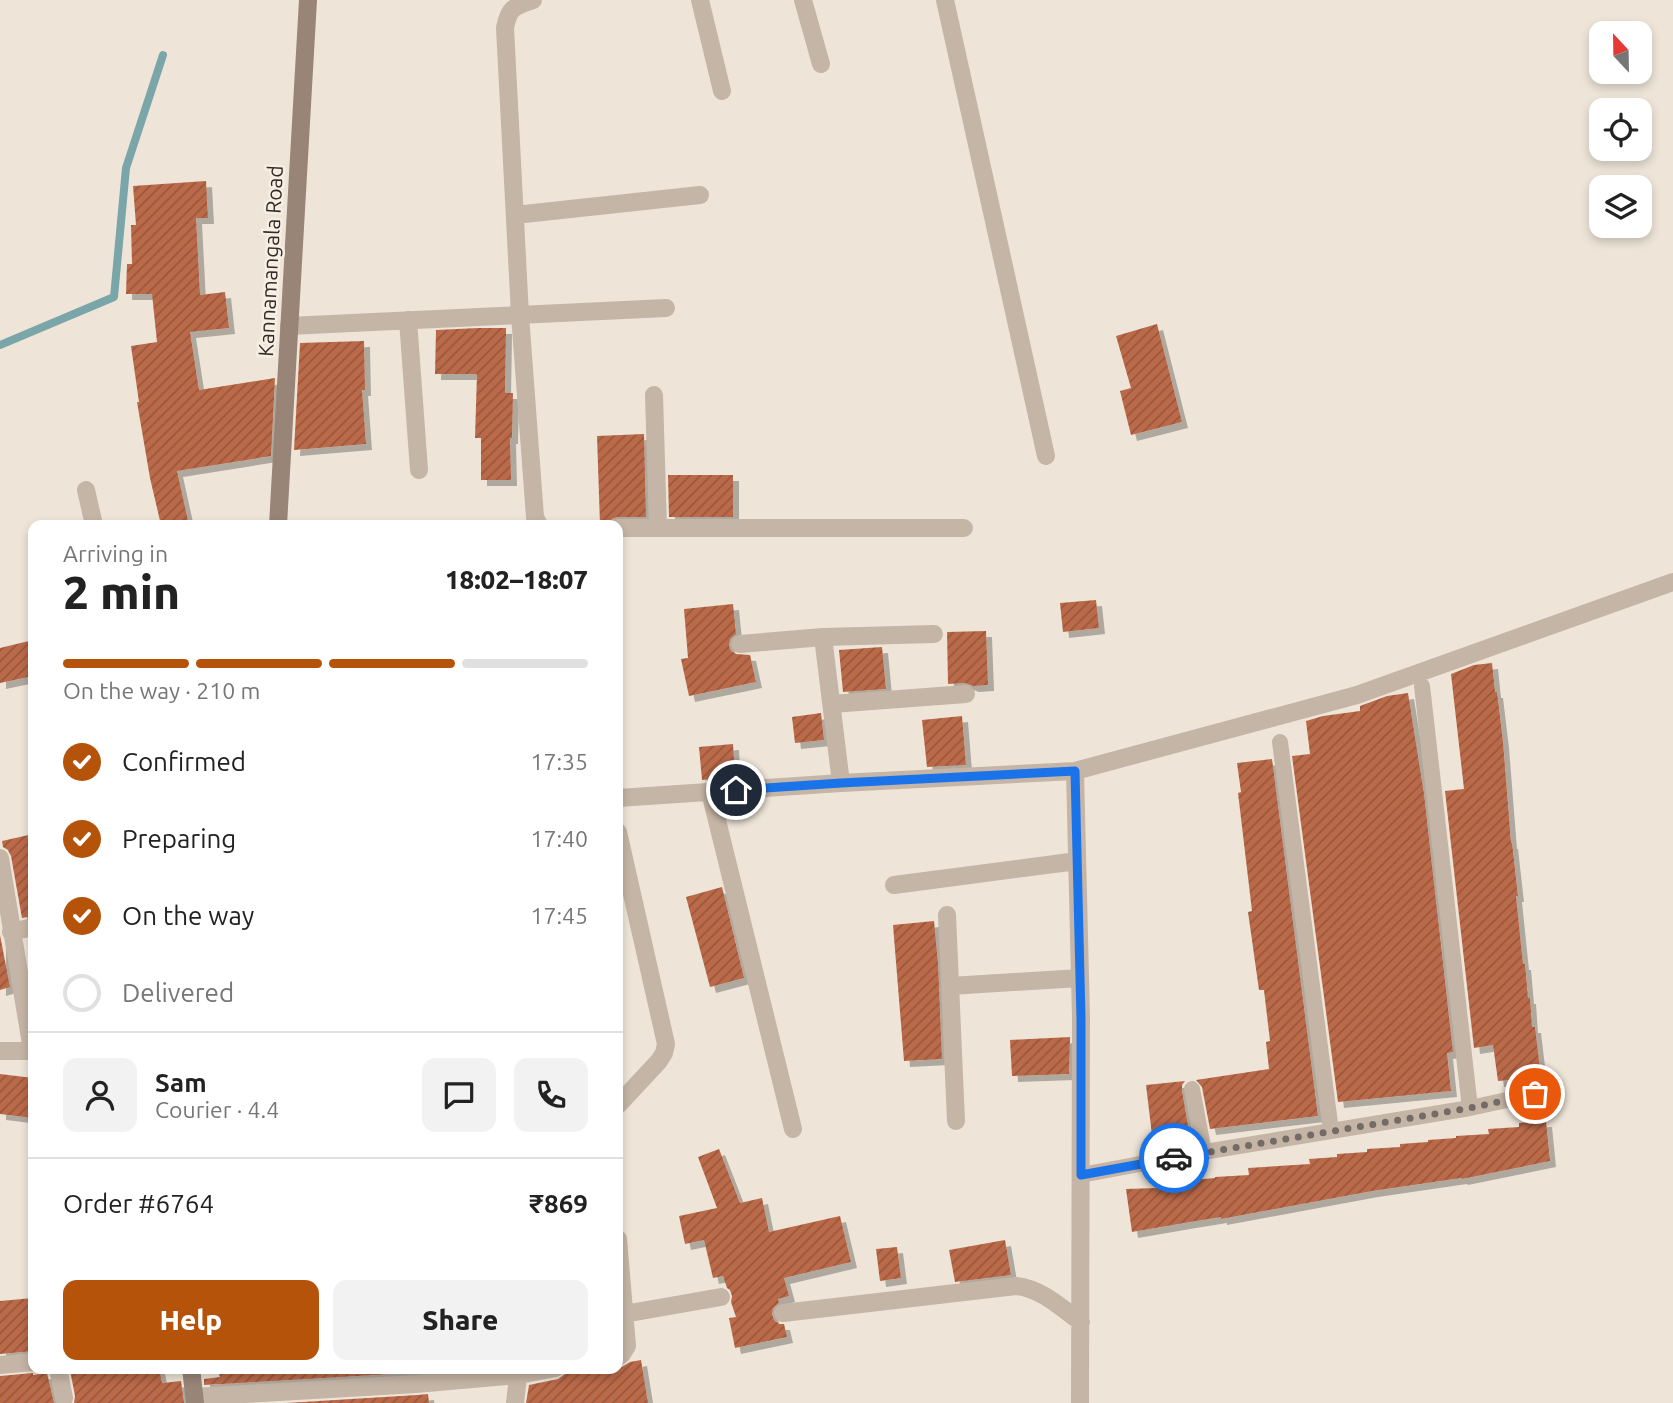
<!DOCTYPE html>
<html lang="en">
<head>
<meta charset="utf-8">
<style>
	body { margin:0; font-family:Ubuntu,sans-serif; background:#f2f2f2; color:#222; height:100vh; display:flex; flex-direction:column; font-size:26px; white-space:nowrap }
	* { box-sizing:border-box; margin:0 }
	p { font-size:23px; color:#767676 }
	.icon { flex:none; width:38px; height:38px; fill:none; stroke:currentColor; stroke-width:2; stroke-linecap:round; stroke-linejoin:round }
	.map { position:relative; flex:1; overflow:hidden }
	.panel { position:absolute; left:28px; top:520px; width:595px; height:854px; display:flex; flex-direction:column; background:#fff; border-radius:14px; box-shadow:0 4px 10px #0003 }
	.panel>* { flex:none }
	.needle { width:46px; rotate:338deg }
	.fabs { position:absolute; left:1589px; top:21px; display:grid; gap:14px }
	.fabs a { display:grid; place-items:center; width:63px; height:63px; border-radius:14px; background:#fff; box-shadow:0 4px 10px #0003; font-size:35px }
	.pin { position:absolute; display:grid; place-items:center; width:60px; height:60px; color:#fff; margin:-30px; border:4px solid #fff; border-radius:50%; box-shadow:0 2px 7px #0007 }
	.courier { position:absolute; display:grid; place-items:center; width:70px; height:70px; margin:-35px; border:5px solid #1a73e8; border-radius:50%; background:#fff; color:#222; box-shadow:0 2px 9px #0007 }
	.headline em { font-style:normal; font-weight:800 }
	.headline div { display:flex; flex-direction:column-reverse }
	.headline { display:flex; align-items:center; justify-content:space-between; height:119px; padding:0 35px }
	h1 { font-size:46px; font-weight:800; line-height:52px }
	.bar { display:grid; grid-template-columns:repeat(4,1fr); gap:10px 7px; align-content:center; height:84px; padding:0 35px }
	.bar i { height:9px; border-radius:5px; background:#e0e0e0 }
	.bar .selected { background:#b45309 }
	.bar p { grid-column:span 4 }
	.line { display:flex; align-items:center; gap:18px; padding:0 35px; border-top:2px solid #e0e0e0 }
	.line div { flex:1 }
	.round { display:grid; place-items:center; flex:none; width:74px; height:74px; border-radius:14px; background:#f2f2f2 }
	ol { padding:0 35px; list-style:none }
	li { display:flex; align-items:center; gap:21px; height:77px }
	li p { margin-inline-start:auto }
	li .icon { padding:7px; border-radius:50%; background:#b45309; color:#fff; stroke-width:4 }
	li:last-child { color:#767676 }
	li i { width:38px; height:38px; border:4px solid #e0e0e0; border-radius:50% }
	.cta { display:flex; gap:14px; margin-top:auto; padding:14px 35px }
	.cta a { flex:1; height:80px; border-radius:14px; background:#b45309; color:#fff; font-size:28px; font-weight:800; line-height:80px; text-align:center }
	.cta a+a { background:#f2f2f2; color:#222 }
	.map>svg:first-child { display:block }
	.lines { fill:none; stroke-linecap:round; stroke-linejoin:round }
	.stream { stroke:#7aa5a9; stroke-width:8 }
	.building { fill:url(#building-hatch); filter:url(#shadow) }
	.service { stroke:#c5b5a6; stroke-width:16 }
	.minor { stroke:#c5b5a6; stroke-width:18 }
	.secondary { stroke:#988577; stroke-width:18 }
	.done { stroke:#746b64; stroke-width:7; stroke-dasharray:0 12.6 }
	.route { stroke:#1a73e8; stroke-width:9 }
	.labels { text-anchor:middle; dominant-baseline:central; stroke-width:5; stroke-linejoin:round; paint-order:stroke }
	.street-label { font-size:21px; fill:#322a26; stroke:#f7efe4 }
</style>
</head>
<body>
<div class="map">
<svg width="1673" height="1403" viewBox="0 0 1673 1403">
	<defs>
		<pattern id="building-hatch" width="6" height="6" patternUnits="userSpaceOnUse" patternTransform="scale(1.75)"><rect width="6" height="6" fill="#bb6a49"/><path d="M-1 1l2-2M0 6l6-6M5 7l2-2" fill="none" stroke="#99573d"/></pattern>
		<filter id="shadow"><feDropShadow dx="6" dy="6" stdDeviation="0" flood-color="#0004"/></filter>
	</defs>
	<rect width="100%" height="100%" fill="#eee5d8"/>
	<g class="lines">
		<!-- stream -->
		<path class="stream" d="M 0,345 L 114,297 L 126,168 L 163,55"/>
	</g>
	<!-- building -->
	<path class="building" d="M 206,181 L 208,218 L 196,218 L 200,295 L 225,292 L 229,328 L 190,332 L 199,390 L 275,378 L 271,456 L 177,471 L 189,525 L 161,525 L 150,478 L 137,402 L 139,402 L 131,346 L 157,342 L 152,294 L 126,294 L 127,264 L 132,264 L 131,225 L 136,225 L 133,186 Z
		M 1157,324 L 1182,422 L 1131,435 L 1120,391 L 1131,388 L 1116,336 Z
		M 478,328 L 506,328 L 505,393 L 513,393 L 512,438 L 510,438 L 511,480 L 481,480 L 481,438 L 475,438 L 477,374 L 435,374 L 436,330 Z
		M 364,341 L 365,390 L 362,390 L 366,444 L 294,450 L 300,343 Z
		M 644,434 L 646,517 L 617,517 L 612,519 L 608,524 L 600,524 L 597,436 Z
		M 668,475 L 733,475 L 733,517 L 669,517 Z
		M 1096,600 L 1099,628 L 1063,632 L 1060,603 Z
		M 733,604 L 736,634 L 730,639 L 729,646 L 731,651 L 736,654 L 750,655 L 756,682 L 689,696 L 681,659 L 688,658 L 684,609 Z
		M 986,631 L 988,685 L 973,686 L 965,683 L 948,684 L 947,632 Z
		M 33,640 L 33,676 L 0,683 L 0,648 Z
		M 882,647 L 886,689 L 843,692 L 839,650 Z
		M 1492,663 L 1495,692 L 1497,692 L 1503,742 L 1511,843 L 1512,843 L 1518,896 L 1516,896 L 1523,964 L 1525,964 L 1528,998 L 1530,998 L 1532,1027 L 1535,1027 L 1541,1077 L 1498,1081 L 1493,1045 L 1474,1048 L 1445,791 L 1464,789 L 1451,674 L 1474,665 Z
		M 1408,693 L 1424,794 L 1453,1052 L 1447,1053 L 1451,1091 L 1338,1102 L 1292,756 L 1310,754 L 1306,721 L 1323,716 L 1360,711 L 1360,706 L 1387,696 Z
		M 821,713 L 824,740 L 795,743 L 792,717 Z
		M 962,716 L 966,765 L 927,767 L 922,720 Z
		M 733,744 L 735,777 L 702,780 L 699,747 Z
		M 1272,759 L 1318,1116 L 1210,1129 L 1202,1087 L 1196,1080 L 1269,1069 L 1266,1042 L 1270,1041 L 1264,990 L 1259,990 L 1248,912 L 1252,911 L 1238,793 L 1241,792 L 1237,763 Z
		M 33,834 L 33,916 L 22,918 L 11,856 L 8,850 L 3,847 L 2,841 Z
		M 722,887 L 744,978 L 710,987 L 686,897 Z
		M 934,921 L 938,963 L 942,1059 L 904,1061 L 893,925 Z
		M 0,935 L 10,987 L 0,990 Z
		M 1070,1037 L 1069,1074 L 1012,1076 L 1010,1040 Z
		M 0,1074 L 33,1078 L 33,1118 L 0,1114 Z
		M 1185,1081 L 1182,1085 L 1182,1091 L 1189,1131 L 1152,1135 L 1146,1085 Z
		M 1546,1121 L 1550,1161 L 1462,1179 L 1461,1178 L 1372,1191 L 1221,1219 L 1221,1217 L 1190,1222 L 1132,1232 L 1126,1189 L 1157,1188 L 1156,1183 L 1215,1178 L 1215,1177 L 1249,1175 L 1248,1168 L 1310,1164 L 1309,1159 L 1337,1157 L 1337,1154 L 1367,1152 L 1367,1149 L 1400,1147 L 1400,1144 L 1428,1142 L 1428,1140 L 1456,1138 L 1456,1136 L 1489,1134 L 1488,1129 L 1519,1127 L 1519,1123 Z
		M 719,1149 L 740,1203 L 762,1198 L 769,1232 L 840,1216 L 851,1262 L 784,1278 L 789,1296 L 778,1299 L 779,1303 L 773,1308 L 772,1314 L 774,1320 L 779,1324 L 784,1324 L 787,1337 L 735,1348 L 729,1318 L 736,1317 L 731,1302 L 732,1296 L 730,1290 L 727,1288 L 723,1276 L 713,1278 L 704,1240 L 685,1244 L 679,1216 L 717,1208 L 698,1157 Z
		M 1005,1240 L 1011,1275 L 955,1282 L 949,1250 Z
		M 897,1247 L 901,1278 L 880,1281 L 876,1249 Z
		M 33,1298 L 33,1351 L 0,1354 L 0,1301 Z
		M 641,1360 L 648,1403 L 526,1403 L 529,1385 L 558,1379 L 566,1373 L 594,1368 L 620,1368 L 630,1362 Z
		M 85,1368 L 159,1368 L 162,1383 L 181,1381 L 184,1403 L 74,1403 L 75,1396 L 70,1370 Z
		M 217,1368 L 424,1368 L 425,1372 L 204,1385 L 204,1379 L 220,1377 Z
		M 33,1373 L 33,1375 L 47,1373 L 54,1403 L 0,1403 L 0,1376 Z
		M 428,1394 L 429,1403 L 286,1403 L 417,1395 Z"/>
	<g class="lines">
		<!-- service -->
		<path class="service" d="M 1280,742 L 1331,1131
			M 1192,1089 L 1204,1152
			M 1470,1108 L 1535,1094
			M 1081,1175 L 1204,1152 L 1470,1108 L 1422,686"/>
		<!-- minor -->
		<path class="minor" d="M 533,0 C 514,7 509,7 505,28 L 520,315 L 535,517 L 539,525
			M 700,0 L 722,91
			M 803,0 L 821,64
			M 945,0 L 1046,456
			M 515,215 L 700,195
			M 408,320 L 419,470
			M 289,326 L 666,308
			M 654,395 L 658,528
			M 86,490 L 94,525
			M 618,528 L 964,528
			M 740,644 L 823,637
			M 832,704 L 966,694
			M 1075,771 L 1081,1018 L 1080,1403
			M 841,783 L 823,637 L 934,634
			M 710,792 L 793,1129
			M 618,798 L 841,783 L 1075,771 L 1357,695 L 1673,582
			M 618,832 L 666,1044 L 664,1053 L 659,1061 L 618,1105
			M 0,858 L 32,1050
			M 894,885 L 1077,861
			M 947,915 L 956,1121
			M 11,932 L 33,927
			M 950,986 L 1080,978
			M 0,1051 L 33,1051
			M 618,1239 L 627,1346 L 622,1354 L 618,1357
			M 783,1313 L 1016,1286 C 1042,1289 1060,1307 1081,1322
			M 624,1314 L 721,1297
			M 0,1365 L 33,1362
			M 58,1368 L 64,1398
			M 194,1397 L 416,1384 L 519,1375 L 556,1368
			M 515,1403 L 519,1368"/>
		<!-- secondary -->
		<path class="secondary" d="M 278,525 L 308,0
			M 191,1368 L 195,1403"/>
	</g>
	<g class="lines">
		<!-- done -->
		<path class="done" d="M 1174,1158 L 1470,1108 L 1535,1094"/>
		<!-- route -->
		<path class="route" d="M 736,790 L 841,783 L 1075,771 L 1081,1018 L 1081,1175 L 1174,1158"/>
	</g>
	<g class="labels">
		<!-- street labels -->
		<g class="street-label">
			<text transform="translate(270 261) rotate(-87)">Kannamangala Road</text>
		</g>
	</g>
</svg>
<div class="fabs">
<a><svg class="needle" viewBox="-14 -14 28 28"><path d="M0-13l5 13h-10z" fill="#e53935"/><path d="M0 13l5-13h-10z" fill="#767676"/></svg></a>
<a><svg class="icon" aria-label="locate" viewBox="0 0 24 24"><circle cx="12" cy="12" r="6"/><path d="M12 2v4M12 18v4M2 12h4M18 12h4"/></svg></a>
<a><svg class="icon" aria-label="layers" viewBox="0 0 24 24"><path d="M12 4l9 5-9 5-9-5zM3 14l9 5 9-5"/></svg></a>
</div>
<div class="pin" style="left:1535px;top:1094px;background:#ea580c"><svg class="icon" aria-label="bag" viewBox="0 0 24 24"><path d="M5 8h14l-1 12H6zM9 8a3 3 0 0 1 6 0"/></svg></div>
<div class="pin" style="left:736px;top:790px;background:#1f2937"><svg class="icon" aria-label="home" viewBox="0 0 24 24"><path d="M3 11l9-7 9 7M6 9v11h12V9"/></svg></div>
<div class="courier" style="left:1174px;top:1158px"><svg class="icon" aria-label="car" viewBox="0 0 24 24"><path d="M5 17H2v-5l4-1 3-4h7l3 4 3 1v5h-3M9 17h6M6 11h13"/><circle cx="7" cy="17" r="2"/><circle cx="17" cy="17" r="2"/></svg></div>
<section class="panel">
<div class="headline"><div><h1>2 min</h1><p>Arriving in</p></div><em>18:02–18:07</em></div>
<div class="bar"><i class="selected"></i><i class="selected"></i><i class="selected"></i><i></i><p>On the way · 210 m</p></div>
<ol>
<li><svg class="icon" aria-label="check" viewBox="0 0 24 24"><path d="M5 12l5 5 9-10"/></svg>Confirmed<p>17:35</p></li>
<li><svg class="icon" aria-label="check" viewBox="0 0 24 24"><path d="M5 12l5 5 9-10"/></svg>Preparing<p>17:40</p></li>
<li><svg class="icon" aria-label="check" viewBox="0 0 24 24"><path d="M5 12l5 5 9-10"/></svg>On the way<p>17:45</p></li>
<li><i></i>Delivered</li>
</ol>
<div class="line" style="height:126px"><a class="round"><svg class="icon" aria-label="person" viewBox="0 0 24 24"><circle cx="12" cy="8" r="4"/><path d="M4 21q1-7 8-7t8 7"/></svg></a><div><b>Sam</b><p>Courier · 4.4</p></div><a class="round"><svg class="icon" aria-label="chat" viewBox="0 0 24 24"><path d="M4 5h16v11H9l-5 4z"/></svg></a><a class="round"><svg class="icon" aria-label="phone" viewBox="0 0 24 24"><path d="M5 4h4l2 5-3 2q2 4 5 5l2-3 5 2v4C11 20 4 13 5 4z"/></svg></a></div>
<div class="line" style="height:91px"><div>Order #6764</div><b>₹869</b></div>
<div class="cta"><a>Help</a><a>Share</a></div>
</section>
</div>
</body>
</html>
